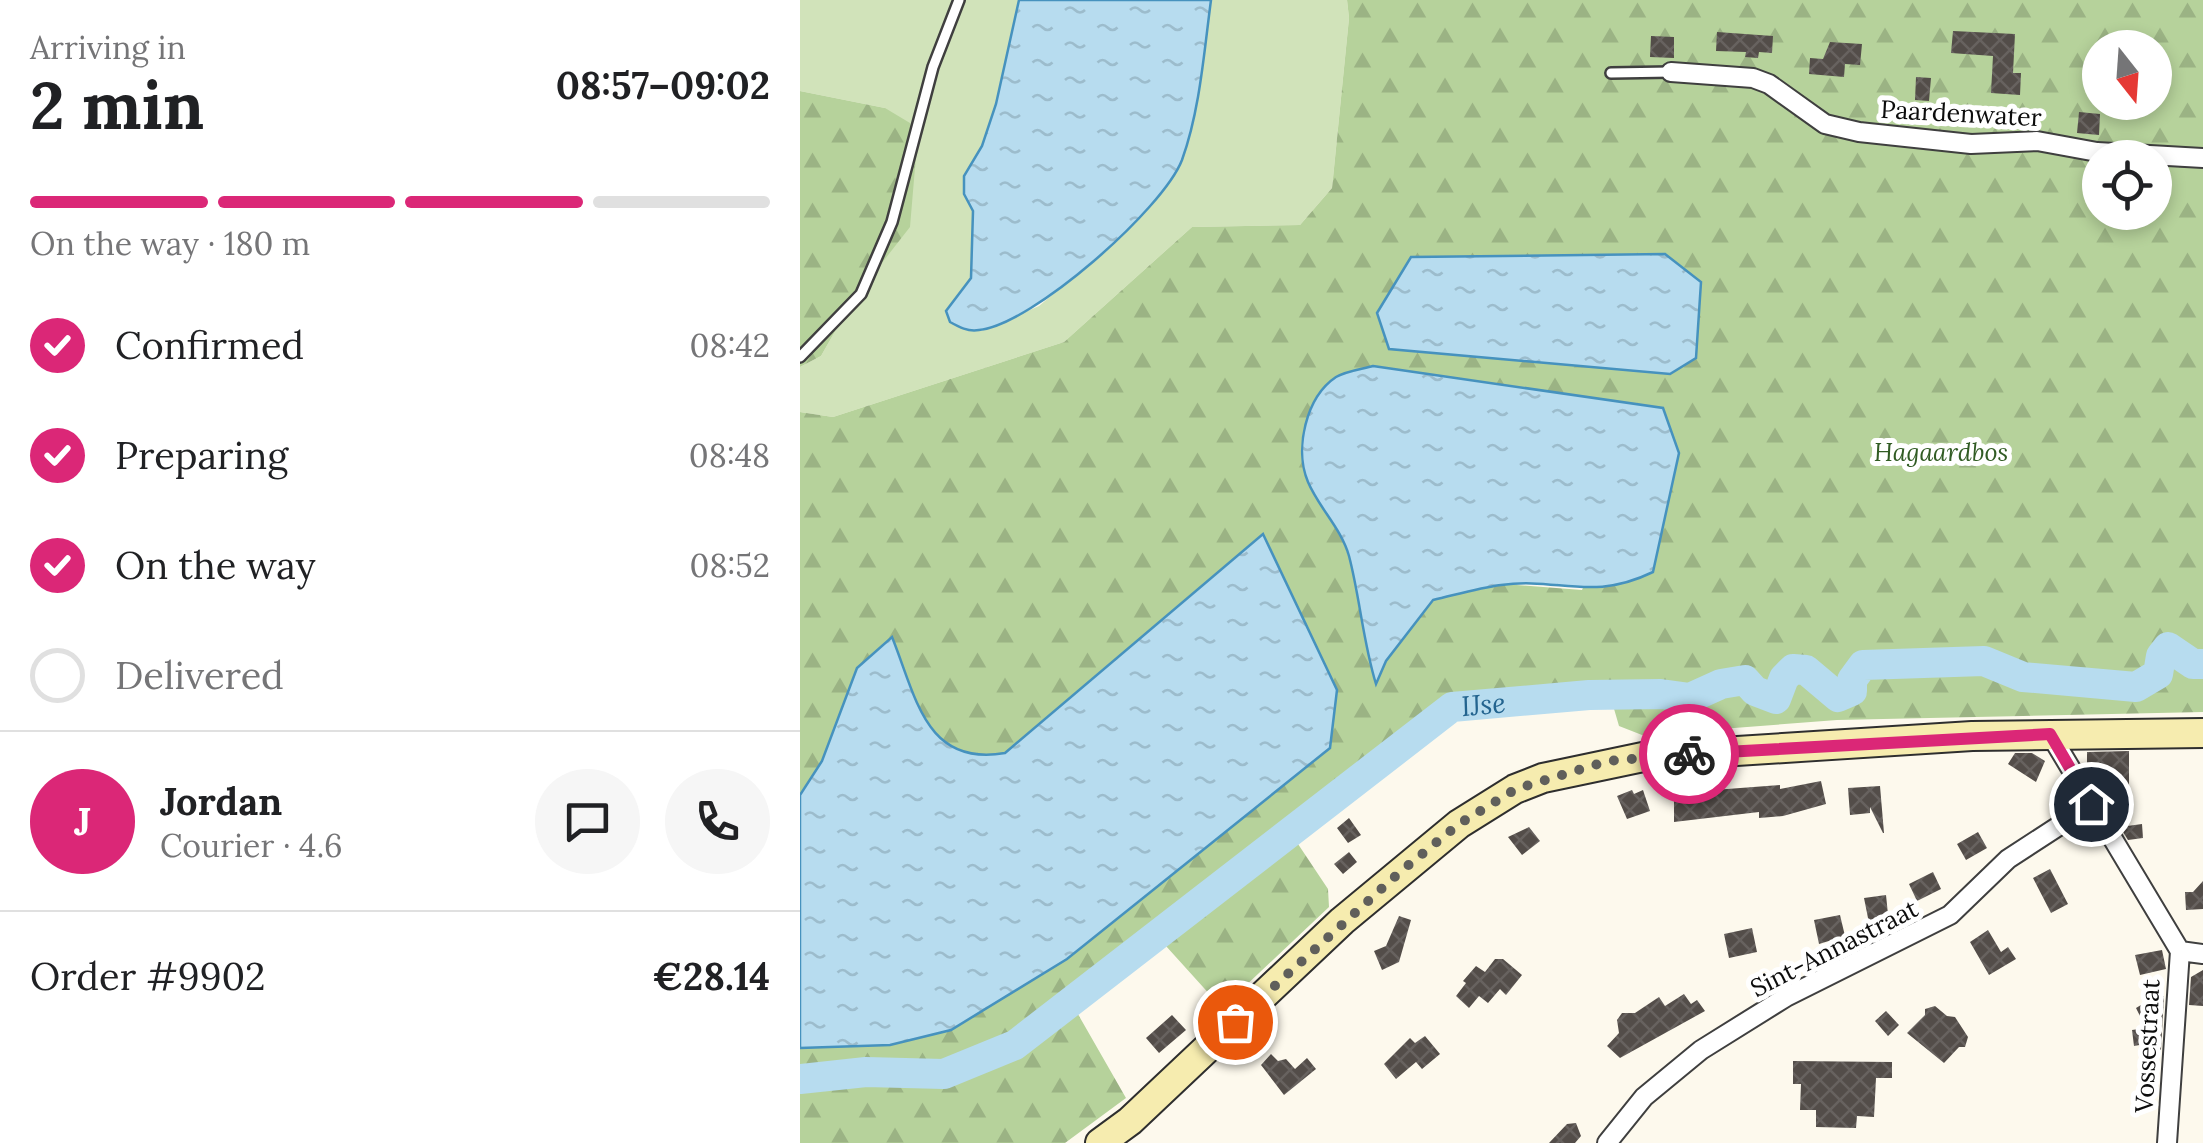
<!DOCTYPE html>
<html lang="en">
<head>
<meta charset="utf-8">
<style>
	body { margin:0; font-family:Lora,serif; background:#f6f6f6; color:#202124; height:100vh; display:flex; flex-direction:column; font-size:38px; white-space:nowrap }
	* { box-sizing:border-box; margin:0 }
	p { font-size:32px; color:#757577 }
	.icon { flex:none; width:55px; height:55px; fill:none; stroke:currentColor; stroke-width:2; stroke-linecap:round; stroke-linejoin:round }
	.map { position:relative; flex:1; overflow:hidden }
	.panel { display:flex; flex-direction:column; background:#fff; width:800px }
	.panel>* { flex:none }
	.needle { width:65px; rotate:163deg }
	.tools { position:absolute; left:1282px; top:30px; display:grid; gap:20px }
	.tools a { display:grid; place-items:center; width:90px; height:90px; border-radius:50%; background:#fff; box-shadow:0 5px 15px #0003; font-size:50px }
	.pin { position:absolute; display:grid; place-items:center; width:85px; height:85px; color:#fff; margin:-42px; border:5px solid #fff; border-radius:50%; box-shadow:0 2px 10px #0007 }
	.courier { position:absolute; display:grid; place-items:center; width:100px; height:100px; margin:-50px; border:8px solid #db2777; border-radius:50%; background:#fff; color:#222; box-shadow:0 2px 12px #0007 }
	.summary em { font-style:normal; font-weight:700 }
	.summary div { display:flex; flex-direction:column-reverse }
	.summary { display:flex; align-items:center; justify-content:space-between; height:170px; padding:0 30px }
	h1 { font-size:65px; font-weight:700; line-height:75px }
	.bar { display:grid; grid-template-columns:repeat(4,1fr); gap:15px 10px; align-content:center; height:120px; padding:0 30px }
	.bar i { height:12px; border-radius:8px; background:#e0e0e0 }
	.bar .selected { background:#db2777 }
	.bar p { grid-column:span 4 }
	.line { display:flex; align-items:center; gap:25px; padding:0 30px; border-top:2px solid #e0e0e0 }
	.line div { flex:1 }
	.round { display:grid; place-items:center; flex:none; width:105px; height:105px; border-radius:52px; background:#f6f6f6 }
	ol { padding:0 30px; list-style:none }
	li { display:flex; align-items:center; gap:30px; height:110px }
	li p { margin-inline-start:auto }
	li .icon { padding:10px; border-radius:50%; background:#db2777; color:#fff; stroke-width:4 }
	li:last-child { color:#757577 }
	li i { width:55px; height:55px; border:5px solid #e0e0e0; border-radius:50% }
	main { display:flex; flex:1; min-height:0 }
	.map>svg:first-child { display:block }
	.grass { fill:#d1e3ba }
	.forest { fill:url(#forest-firs); fill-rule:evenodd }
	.water { fill:url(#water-ripples); stroke:#4692be; stroke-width:2.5 }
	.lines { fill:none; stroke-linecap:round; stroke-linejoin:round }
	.river { stroke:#b7dcef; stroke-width:30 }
	.building { fill:url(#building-cross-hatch) }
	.lane-casing { stroke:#3f3f3f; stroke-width:14 }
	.street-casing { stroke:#3f3f3f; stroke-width:22 }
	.secondary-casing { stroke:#2e2e2e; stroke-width:32 }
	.lane { stroke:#fff; stroke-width:9 }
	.street { stroke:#fff; stroke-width:18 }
	.secondary { stroke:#f6ecaf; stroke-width:28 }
	.done { stroke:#605f5b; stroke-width:10; stroke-dasharray:0 18 }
	.route { stroke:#db2777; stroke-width:12 }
	.labels { text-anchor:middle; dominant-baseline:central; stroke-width:10; stroke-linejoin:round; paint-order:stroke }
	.street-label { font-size:25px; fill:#0c0c0c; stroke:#fff }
	.park-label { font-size:25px; font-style:italic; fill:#315c24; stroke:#fff }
	.water-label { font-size:28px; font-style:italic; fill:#23648f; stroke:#fff }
</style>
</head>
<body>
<main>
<section class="panel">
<div class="summary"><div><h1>2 min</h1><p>Arriving in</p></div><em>08:57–09:02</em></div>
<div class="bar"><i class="selected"></i><i class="selected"></i><i class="selected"></i><i></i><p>On the way · 180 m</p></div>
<ol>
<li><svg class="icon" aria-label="check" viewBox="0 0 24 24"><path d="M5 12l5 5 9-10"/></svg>Confirmed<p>08:42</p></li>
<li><svg class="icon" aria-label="check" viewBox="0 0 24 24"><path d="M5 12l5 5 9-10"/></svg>Preparing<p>08:48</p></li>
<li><svg class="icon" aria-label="check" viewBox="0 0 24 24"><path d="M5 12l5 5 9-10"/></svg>On the way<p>08:52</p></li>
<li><i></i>Delivered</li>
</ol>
<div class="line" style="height:180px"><b class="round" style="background:#db2777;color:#fff">J</b><div><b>Jordan</b><p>Courier · 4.6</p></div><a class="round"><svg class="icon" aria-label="chat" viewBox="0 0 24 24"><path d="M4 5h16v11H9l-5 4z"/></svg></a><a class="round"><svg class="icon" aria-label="phone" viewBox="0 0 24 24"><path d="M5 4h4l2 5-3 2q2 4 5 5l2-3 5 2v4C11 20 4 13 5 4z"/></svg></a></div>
<div class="line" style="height:130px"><div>Order #9902</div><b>€28.14</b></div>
</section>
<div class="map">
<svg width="1403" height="1143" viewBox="0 0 1403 1143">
	<defs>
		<pattern id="forest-firs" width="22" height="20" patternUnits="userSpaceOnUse" patternTransform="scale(2.5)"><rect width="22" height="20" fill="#b6d29b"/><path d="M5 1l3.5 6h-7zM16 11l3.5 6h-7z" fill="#9bb384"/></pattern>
		<pattern id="water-ripples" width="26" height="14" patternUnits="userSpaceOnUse" patternTransform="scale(2.5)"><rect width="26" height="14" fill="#b7dcef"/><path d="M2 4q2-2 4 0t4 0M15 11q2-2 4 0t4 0" fill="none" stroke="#9cbccc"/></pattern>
		<pattern id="building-cross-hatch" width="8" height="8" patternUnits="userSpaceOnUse" patternTransform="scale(2.5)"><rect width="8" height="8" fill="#534d49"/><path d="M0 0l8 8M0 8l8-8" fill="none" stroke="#67625f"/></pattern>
	</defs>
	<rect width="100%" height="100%" fill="#fdf9ed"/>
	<!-- grass -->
	<path class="grass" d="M 0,0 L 219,0 L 196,104 L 182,146 L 164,176 L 165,194 L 173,211 L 171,278 L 181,331 L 239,306 L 304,251 L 381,163 L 411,0 L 547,0 L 549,18 L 532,188 L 500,225 L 392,227 L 264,342 L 33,417 L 0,412 L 0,367 L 21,356 L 53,300 L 85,108 L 0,91 Z"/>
	<!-- forest -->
	<path class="forest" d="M 547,0 L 1403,0 L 1403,712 L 1037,720 L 842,735 L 819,726 L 810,695 L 652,707 L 490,832 L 528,889 L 529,907 L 422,1008 L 356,935 L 271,1002 L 326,1098 L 265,1143 L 0,1143 L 0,1048 L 90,1045 L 151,1030 L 267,959 L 462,535 L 205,753 C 126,767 117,697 92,638 L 57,668 L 22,761 L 0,795 L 0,412 L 33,417 L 264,342 L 392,227 L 500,225 L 532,188 L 549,18 ZM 1300,48 L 1355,48 L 1355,102 L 1300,102 ZM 1300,158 L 1355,158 L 1355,212 L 1300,212 ZM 573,366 L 863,408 L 782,590 L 704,584 L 632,600 L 586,661 L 576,682 C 563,641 561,597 548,555 C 540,527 518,507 508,481 C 495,449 506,396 536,377 C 546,371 562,369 573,366 Z
		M 0,91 L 85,108 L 110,123 L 117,144 L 110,227 L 53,300 L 21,356 L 0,367 Z"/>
	<!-- water -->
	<path class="water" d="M 219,0 L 411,0 C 404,52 400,110 382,160 C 363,209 232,325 179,330 C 168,332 159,327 150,322 L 146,311 L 171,278 L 173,211 L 164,194 L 164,176 L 182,146 L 196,104 Z
		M 865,254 L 901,282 L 896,358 L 870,374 L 589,349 L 577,313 L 611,257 Z
		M 573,366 L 863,408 L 879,453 L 853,572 C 791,602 759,577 701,585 C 678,588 655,595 633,600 L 586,661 L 576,684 C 563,642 560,598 549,556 C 541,528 519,508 508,482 C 494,449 506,397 536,377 C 546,371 562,369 573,366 Z
		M 463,534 L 537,690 L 530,748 L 267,959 L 151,1030 L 90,1045 L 0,1048 L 0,795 L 22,761 L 57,668 L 92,637 C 116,696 125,767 205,753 Z"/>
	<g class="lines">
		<!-- river -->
		<path class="river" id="s1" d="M 0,1079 L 66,1072 L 144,1074 L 215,1045 L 652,707 L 789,695 L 861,694 L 890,698 L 921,684 L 945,680 L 955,691 L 976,699 L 984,678 L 993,669 L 1006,670 L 1038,697 L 1052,691 L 1052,680 L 1063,665 L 1184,661 L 1223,677 L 1336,687 L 1358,674 L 1361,656 L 1368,647 L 1393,664 L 1403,664"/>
	</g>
	<!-- building -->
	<path class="building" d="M 1153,31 L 1215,34 L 1213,73 L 1221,73 L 1220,95 L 1191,93 L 1193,56 L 1151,53 Z
		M 917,32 L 973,36 L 972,53 L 959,52 L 958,58 L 945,57 L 946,52 L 916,51 Z
		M 851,36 L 874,37 L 874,58 L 850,57 Z
		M 1030,42 L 1062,44 L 1060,65 L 1045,64 L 1044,77 L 1009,74 L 1010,58 L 1023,59 Z
		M 1116,77 L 1131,78 L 1129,101 L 1115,100 Z
		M 1279,112 L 1300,114 L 1299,135 L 1277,133 Z
		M 1329,751 L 1329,800 L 1308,800 L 1309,768 L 1287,767 L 1287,752 Z
		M 1215,753 L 1232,753 L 1245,761 L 1236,782 L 1208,764 Z
		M 1021,781 L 1026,804 L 983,816 L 959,818 L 959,812 L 874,822 L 874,793 L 980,785 L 980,789 Z
		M 1080,786 L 1084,833 L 1083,833 L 1070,807 L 1070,813 L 1050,815 L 1048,788 Z
		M 832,790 L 834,794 L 843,790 L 850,811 L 827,819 L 817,796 Z
		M 549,818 L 561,835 L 548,843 L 537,828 Z
		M 1342,824 L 1343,838 L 1328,840 L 1320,827 Z
		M 729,827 L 740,841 L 722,855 L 708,837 Z
		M 1178,832 L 1187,848 L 1166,860 L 1157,844 Z
		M 549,852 L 557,862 L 543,874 L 534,864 Z
		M 1250,869 L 1268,904 L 1251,913 L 1233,878 Z
		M 1133,872 L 1141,889 L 1117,901 L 1109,884 Z
		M 1403,881 L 1403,909 L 1386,910 L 1385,892 L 1393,892 Z
		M 1086,895 L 1089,924 L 1070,928 L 1064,898 Z
		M 1040,915 L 1045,936 L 1019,944 L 1014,920 Z
		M 599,916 L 611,920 L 599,962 L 582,970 L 574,951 L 586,946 Z
		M 952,928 L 957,952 L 929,958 L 924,934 Z
		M 1188,930 L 1201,952 L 1208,947 L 1216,959 L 1189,975 L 1170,942 Z
		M 1362,950 L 1366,969 L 1340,975 L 1335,955 Z
		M 695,959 L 703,959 L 722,975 L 706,995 L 700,989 L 688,1003 L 679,996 L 669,1008 L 656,996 L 666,983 L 663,981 L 676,966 L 685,972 Z
		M 1403,970 L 1403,1006 L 1389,1005 L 1391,977 Z
		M 884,994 L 891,1004 L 897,1000 L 905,1011 L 820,1058 L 807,1046 L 819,1033 L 817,1020 L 822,1013 L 835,1013 L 859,997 L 865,1006 Z
		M 1356,996 L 1364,996 L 1361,1050 L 1346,1051 L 1345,1044 L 1334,1046 L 1332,1030 L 1346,1028 L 1336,1008 Z
		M 1135,1006 L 1147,1016 L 1155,1017 L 1168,1037 L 1165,1047 L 1159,1047 L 1144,1063 L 1107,1033 L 1125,1015 L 1125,1009 Z
		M 1086,1011 L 1099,1025 L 1088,1036 L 1075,1021 Z
		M 372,1015 L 386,1030 L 359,1053 L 346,1038 Z
		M 625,1036 L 640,1054 L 622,1069 L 616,1062 L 596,1079 L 584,1064 L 610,1038 L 615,1043 Z
		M 471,1054 L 478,1061 L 486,1059 L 495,1069 L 507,1058 L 516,1069 L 484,1095 L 461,1065 Z
		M 993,1061 L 1092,1062 L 1092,1078 L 1076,1078 L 1074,1117 L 1057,1116 L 1056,1128 L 1016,1127 L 1016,1110 L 1000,1110 L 1001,1084 L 993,1084 Z
		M 776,1123 L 781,1136 L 775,1143 L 749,1143 L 767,1124 Z"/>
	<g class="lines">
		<!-- lane casing -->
		<g class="lane-casing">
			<path id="lane" d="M 811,73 L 871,72
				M 0,357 L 61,294 L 92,222 L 133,67 L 159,0"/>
		</g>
		<!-- street casing -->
		<g class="street-casing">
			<path id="street" d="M 871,72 L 953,78 L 969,84 L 1025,124 L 1059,132 L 1171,144 L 1237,141 L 1297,152 L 1403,158
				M 1250,734 L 1380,951 L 1403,954
				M 807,1143 L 844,1097 L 901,1050 L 986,997 L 1150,915 L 1208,859 L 1291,805
				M 1367,1143 L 1380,951"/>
		</g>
		<!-- secondary casing -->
		<g class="secondary-casing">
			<path id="secondary" d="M 300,1143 L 330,1121 L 542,921 L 659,824 L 715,789 L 743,778 L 843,757 L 1172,736 L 1403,733"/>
		</g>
		<!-- lane -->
		<use href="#lane" class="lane"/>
		<!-- street -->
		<use href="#street" class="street"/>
		<!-- secondary -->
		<use href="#secondary" class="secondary"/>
	</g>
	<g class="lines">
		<!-- done -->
		<path class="done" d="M 435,1022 L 600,872 L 659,824 L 716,789 L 808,761 L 889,754"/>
		<!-- route -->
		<path class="route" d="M 889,754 L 1250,734 L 1291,804"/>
	</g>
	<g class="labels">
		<!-- street labels -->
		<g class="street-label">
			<text transform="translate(1161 113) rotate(3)">Paardenwater</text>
			<text transform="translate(1034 948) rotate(-27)">Sint-Annastraat</text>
			<text transform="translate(1347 1046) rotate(-87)">Vossestraat</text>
		</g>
		<!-- park labels -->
		<g class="park-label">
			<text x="1141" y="452">Hagaardbos</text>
		</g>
		<!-- water labels -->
		<g class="water-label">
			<text stroke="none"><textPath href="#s1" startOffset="805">IJse</textPath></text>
		</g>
	</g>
</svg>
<div class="tools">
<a><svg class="needle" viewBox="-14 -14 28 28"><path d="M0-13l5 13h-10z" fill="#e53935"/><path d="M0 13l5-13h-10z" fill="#757577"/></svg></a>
<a><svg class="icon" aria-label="locate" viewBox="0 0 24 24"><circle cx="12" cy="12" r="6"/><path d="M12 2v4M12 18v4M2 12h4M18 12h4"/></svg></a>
</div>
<div class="pin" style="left:435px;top:1022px;background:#ea580c"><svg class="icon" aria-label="bag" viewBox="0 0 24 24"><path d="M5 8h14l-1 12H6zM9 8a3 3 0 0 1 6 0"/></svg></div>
<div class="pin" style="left:1291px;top:804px;background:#1f2937"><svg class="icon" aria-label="home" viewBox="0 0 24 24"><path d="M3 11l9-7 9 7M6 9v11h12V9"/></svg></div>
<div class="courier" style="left:889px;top:754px"><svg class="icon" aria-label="bike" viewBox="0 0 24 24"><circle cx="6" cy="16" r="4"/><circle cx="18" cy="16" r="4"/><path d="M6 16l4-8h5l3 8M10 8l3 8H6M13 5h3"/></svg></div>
</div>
</main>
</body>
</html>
